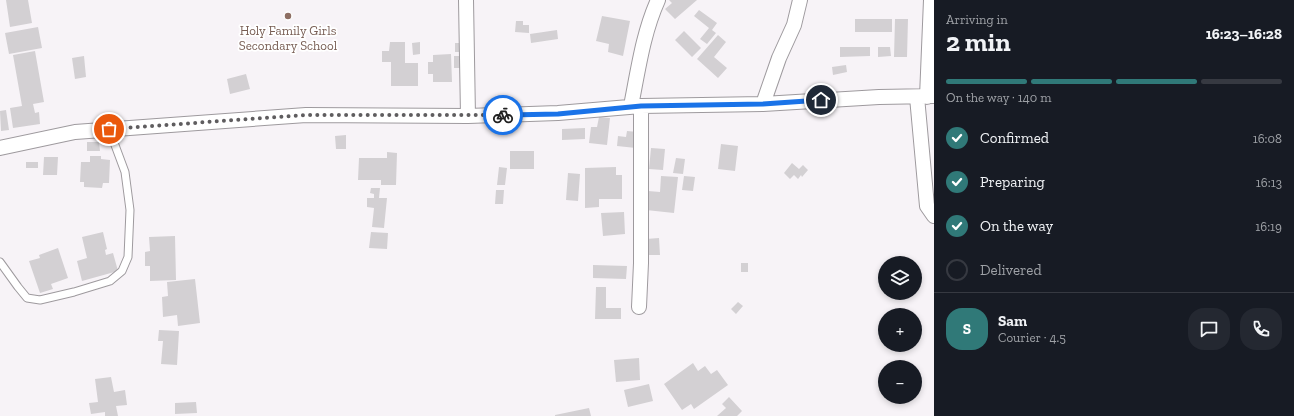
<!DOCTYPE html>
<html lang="en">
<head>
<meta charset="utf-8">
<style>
	body { margin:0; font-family:"Zilla Slab",serif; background:#242831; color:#f1f3f6; height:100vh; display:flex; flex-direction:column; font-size:15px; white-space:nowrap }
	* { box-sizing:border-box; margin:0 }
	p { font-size:13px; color:#9ea1a6 }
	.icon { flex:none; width:22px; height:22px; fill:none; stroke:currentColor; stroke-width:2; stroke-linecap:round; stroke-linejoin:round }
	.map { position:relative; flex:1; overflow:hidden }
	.panel { display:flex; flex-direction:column; background:#171b24; width:360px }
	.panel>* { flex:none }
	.controls { position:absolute; left:878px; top:256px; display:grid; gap:8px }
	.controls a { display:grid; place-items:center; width:44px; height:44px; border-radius:50%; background:#171b24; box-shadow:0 2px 6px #0003; font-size:20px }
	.pin { position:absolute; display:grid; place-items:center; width:34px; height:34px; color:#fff; margin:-17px; border:2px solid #fff; border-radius:50%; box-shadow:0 1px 4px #0007 }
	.courier { position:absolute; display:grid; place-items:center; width:40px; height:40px; margin:-20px; border:3px solid #1a73e8; border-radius:50%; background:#fff; color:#222; box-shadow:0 1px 5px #0007 }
	.summary em { font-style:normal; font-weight:700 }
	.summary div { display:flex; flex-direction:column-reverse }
	.summary { display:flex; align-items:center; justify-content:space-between; height:68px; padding:0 12px }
	h1 { font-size:26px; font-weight:700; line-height:30px }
	.bar { display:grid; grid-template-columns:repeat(4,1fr); gap:6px 4px; align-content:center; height:48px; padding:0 12px }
	.bar i { height:5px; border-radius:3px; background:#363941 }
	.bar .selected { background:#307978 }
	.bar p { grid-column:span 4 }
	.line { display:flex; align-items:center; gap:10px; padding:0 12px; border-top:1px solid #363941 }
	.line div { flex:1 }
	.round { display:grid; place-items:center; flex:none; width:42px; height:42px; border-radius:16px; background:#242831 }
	ol { padding:0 12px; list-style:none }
	li { display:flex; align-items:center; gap:12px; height:44px }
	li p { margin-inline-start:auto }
	li .icon { padding:4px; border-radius:50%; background:#307978; color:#fff; stroke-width:4 }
	li:last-child { color:#9ea1a6 }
	li i { width:22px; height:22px; border:2px solid #363941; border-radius:50% }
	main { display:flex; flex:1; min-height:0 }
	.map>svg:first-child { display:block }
	.building { fill:#d3d0d3 }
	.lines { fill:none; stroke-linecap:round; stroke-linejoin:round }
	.lane-casing { stroke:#9e9a9e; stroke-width:9 }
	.street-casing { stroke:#9e9a9e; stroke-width:16 }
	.lane { stroke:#fff; stroke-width:7 }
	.street { stroke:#fff; stroke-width:14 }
	.done { stroke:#5f5d5f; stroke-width:4; stroke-dasharray:0 7.2 }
	.route { stroke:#1a73e8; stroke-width:5 }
	.education-dot { fill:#8d6e63; stroke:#fff; stroke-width:1.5 }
	.labels { text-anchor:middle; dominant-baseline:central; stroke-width:3.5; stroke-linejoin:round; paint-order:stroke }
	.education-label { font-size:13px; fill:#785e54; stroke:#fff }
</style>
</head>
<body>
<main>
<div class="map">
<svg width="934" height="416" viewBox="0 0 934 416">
	<rect width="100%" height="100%" fill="#f7f3f7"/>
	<!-- building -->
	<path class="building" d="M 6,0 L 28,0 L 32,23 L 10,27 Z
		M 669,0 L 697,0 L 675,19 L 665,9 L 672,3 Z
		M 699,10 L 717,23 L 712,30 L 716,33 L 707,44 L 700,39 L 709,28 L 694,16 Z
		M 602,16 L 630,21 L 623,56 L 608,52 L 609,44 L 596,41 Z
		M 855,19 L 892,19 L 892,32 L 855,32 Z
		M 895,19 L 908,19 L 907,57 L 894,57 Z
		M 516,21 L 523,21 L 523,25 L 529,25 L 529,33 L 515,32 Z
		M 38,27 L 42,48 L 9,54 L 5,33 Z
		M 557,30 L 558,39 L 531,43 L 530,34 Z
		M 684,31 L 701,48 L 692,57 L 675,40 Z
		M 718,35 L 726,42 L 714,57 L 727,68 L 718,78 L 697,59 Z
		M 390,42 L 405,42 L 405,63 L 418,63 L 418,86 L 391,86 L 391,62 L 382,62 L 382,51 L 389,51 Z
		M 420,42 L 420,54 L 413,55 L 412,43 Z
		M 455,43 L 461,43 L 461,52 L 455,52 Z
		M 840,47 L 870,47 L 870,56 L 840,57 Z
		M 878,47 L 890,47 L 891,56 L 878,57 Z
		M 35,51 L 44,102 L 33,104 L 35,113 L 39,112 L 40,124 L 13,128 L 10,108 L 22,106 L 13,55 Z
		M 451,54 L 452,82 L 433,82 L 433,74 L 428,74 L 428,62 L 433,62 L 433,55 Z
		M 84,56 L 86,77 L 75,79 L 72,58 Z
		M 454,56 L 461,56 L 462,68 L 454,68 Z
		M 846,65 L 847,72 L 833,75 L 832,67 Z
		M 246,74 L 250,89 L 230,94 L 227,79 Z
		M 6,110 L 9,130 L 1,131 L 0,111 Z
		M 599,117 L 610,118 L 607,145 L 589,143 L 591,127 L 597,127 Z
		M 585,128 L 585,139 L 562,140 L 562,129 Z
		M 627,131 L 638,132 L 636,148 L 617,146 L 618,136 L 626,137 Z
		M 346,135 L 346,149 L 336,149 L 335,136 Z
		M 87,142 L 99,142 L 100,151 L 87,151 Z
		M 721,144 L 738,146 L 735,171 L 718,169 Z
		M 651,148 L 665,149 L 663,170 L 649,169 Z
		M 510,151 L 534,151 L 534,169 L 510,169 Z
		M 387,152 L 397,153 L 396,185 L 381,185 L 381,180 L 358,180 L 359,158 L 387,158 Z
		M 90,156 L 101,156 L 101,159 L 110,160 L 109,183 L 103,183 L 102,188 L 84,187 L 84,182 L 80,182 L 81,162 L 90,162 Z
		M 44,157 L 58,157 L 57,175 L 43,175 Z
		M 676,158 L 685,159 L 683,174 L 673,173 Z
		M 26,162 L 38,162 L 38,168 L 26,168 Z
		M 792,163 L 799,169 L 803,165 L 808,170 L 802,177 L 801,175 L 798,179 L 794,175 L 790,179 L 784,173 Z
		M 499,167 L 507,168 L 505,185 L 497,185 Z
		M 616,167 L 616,175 L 622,175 L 622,199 L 599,199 L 599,207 L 585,208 L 585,168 Z
		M 568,173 L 580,174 L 578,201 L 566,200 Z
		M 661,176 L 678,177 L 674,213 L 646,210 L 648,191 L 660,192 Z
		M 684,176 L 695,177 L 693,191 L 682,190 Z
		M 371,188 L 380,188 L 379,198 L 387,198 L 384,228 L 372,227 L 374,208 L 367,207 L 367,198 L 374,198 L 374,194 L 370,193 Z
		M 496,190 L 504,190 L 503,204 L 495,204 Z
		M 624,212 L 625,234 L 603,236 L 601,213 Z
		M 103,232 L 107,249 L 105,250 L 106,255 L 113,253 L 118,271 L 82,281 L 77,261 L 87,258 L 82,237 Z
		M 371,232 L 388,233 L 387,249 L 369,248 Z
		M 175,236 L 176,280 L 150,281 L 150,266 L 145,266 L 145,252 L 150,251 L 149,237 Z
		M 659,238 L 660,255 L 647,255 L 646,239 Z
		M 58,248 L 68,278 L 51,284 L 53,289 L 40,293 L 29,261 L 40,258 L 39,255 Z
		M 741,263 L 748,263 L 748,272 L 741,272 Z
		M 593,265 L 627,266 L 626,279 L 593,278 Z
		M 195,279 L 200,323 L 178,326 L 177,315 L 163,317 L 162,297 L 168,296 L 167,282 Z
		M 596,287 L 606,287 L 606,308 L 621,308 L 621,319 L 595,319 Z
		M 738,302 L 743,306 L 736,314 L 731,309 Z
		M 159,330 L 179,331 L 177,365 L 161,364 L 163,341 L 158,341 Z
		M 639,358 L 640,380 L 616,382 L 614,360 Z
		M 693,363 L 698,371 L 705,366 L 711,374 L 717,370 L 728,385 L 694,409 L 691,404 L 682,410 L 664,384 Z
		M 111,377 L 114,392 L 125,390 L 127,405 L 116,406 L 118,416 L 105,416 L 105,412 L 91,414 L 89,403 L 98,402 L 95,379 Z
		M 649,384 L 653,401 L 628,407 L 624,390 Z
		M 729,397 L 742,411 L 737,416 L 717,416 L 726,408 L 722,404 Z
		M 196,402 L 197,413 L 175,414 L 175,403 Z
		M 589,408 L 591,416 L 555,416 L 555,415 Z"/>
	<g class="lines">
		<!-- lane casing -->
		<g class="lane-casing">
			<path id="lane" d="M 0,262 L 18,287 L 27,298 L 40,300 L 74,292 L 110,281 L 122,271 L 128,257 L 130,210 L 125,172 L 109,129"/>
		</g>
		<!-- street casing -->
		<g class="street-casing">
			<path id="street" d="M 466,0 L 468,116
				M 917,97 L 927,206 L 934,216
				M 927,97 L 931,0
				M 763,104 L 779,58 L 794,25 L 800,0
				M 631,106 C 638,71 643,33 658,0
				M 0,148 L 75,132 L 306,115 L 468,116 L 558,113 L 641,106 L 763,104 L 879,97 L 934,96
				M 639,307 L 641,263 L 641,106"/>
		</g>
		<!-- lane -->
		<use href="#lane" class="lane"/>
		<!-- street -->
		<use href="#street" class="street"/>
	</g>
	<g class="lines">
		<!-- done -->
		<path class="done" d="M 109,129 L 306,115 L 503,115"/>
		<!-- route -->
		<path class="route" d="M 503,115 L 558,114 L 641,106 L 763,104 L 821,100"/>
	</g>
	<!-- markers -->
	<circle class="education-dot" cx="288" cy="16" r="4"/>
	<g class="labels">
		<!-- education labels -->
		<g class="education-label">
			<text x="288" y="30">Holy Family Girls<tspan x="288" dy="15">Secondary School</tspan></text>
		</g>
	</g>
</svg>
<div class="controls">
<a><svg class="icon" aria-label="layers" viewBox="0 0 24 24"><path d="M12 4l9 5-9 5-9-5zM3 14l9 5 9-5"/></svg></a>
<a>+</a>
<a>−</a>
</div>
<div class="pin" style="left:109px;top:129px;background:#ea580c"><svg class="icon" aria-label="bag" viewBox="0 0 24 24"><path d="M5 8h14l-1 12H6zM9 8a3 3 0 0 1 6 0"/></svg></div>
<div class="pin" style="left:821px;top:100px;background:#1f2937"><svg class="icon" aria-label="home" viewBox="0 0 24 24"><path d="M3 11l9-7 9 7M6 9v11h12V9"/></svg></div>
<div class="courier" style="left:503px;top:115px"><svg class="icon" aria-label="bike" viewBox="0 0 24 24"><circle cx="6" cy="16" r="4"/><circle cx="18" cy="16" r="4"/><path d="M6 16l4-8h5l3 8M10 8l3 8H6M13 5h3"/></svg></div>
</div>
<section class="panel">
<div class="summary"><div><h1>2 min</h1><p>Arriving in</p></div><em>16:23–16:28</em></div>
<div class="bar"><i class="selected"></i><i class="selected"></i><i class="selected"></i><i></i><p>On the way · 140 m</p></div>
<ol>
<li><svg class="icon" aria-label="check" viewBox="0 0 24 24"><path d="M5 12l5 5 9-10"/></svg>Confirmed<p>16:08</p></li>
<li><svg class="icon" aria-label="check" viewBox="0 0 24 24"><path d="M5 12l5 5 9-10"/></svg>Preparing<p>16:13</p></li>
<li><svg class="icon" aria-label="check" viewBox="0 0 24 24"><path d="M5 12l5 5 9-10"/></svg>On the way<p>16:19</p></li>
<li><i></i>Delivered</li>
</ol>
<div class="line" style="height:72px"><b class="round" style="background:#307978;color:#fff">S</b><div><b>Sam</b><p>Courier · 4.5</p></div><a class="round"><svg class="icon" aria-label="chat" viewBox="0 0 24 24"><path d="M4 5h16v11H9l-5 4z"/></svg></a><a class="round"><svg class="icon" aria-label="phone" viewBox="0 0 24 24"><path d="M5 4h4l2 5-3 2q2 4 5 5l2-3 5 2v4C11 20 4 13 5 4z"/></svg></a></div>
</section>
</main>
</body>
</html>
